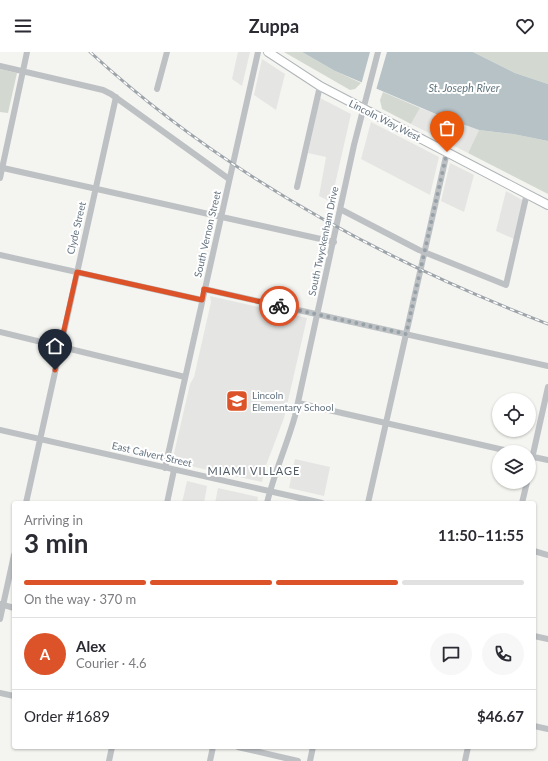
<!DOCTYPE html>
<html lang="en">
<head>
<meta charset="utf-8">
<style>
	body { margin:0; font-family:Lato,sans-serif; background:#f7f7f7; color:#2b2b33; height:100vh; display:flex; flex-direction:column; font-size:15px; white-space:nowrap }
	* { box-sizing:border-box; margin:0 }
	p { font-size:13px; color:#7c7c81 }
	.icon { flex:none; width:22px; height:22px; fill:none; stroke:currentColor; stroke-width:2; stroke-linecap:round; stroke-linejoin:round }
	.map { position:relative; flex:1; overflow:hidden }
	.side { position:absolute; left:12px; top:449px; width:524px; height:248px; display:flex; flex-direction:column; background:#fff; border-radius:4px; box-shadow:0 1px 3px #0004 }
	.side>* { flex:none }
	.buttons { position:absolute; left:492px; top:341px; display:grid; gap:8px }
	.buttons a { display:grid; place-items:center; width:44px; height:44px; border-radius:50%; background:#fff; box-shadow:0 1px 3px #0004; font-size:20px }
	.pin { position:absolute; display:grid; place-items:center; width:34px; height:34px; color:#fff; margin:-41px -17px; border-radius:50% 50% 50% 0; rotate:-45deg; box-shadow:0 0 4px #0007 }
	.pin .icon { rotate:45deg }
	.courier { position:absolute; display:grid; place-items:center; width:40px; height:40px; margin:-20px; border:3px solid #dc5329; border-radius:50%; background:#fff; color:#222; box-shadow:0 1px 5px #0007 }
	.overview em { font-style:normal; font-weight:700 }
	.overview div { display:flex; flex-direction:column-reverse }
	.overview { display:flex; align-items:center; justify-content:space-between; height:68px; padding:0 12px }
	h1 { font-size:26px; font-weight:700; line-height:30px }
	.bar { display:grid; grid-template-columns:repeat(4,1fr); gap:6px 4px; align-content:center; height:48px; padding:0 12px }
	.bar i { height:5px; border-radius:3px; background:#e1e1e2 }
	.bar .on { background:#dc5329 }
	.bar p { grid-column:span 4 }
	.line { display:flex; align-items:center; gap:10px; padding:0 12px; border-top:1px solid #e1e1e2 }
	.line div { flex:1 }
	.round { display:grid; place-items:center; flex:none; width:42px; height:42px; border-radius:21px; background:#f7f7f7 }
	header { display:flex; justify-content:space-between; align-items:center; height:52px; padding:0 12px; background:#fff; font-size:18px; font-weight:700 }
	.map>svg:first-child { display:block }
	.built { fill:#e5e6e4 }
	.green { fill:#d3d9d0 }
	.water { fill:#b7c2c7 }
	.pier { fill:#f4f4f0 }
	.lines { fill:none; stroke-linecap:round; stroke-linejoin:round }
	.major-casing { stroke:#b0b5b8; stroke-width:10 }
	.minor { stroke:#bdc1c4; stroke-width:6 }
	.major { stroke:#fff; stroke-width:8 }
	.rail-casing { stroke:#9ea5aa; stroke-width:3 }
	.rail { stroke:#fff; stroke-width:1.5; stroke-dasharray:4.5; stroke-linecap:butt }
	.done { stroke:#96a1a8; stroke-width:4; stroke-dasharray:0 7.2 }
	.route { stroke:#dc5329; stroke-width:5 }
	.labels { text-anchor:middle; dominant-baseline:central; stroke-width:4; stroke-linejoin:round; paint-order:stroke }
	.street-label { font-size:10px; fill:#647481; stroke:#fff }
	.poi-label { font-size:10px; fill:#647481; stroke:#fff; text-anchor:start }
	.water-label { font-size:11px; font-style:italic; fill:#60767e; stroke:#fff }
	.neighbourhood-label { font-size:11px; letter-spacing:1px; fill:#525d66; stroke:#fff }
</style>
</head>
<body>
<header><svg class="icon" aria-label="menu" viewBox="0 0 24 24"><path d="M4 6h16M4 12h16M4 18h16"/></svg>Zuppa<svg class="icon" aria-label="heart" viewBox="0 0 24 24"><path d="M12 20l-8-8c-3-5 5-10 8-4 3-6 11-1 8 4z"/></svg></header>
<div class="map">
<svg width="548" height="709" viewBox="0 0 548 709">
	<rect width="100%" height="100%" fill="#f4f4f0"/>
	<!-- built -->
	<path class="built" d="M 238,0 L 250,0 L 242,34 L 232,27 Z
		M 262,7 L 285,22 L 276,58 L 254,43 Z
		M 320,46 L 351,62 L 331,150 L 319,144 L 326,105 L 308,101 Z
		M 420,56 L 479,78 L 468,101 L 411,72 Z
		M 371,70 L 439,105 L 430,143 L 361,107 Z
		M 450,111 L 474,123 L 464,160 L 441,149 Z
		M 506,139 L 524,149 L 514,187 L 496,179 Z
		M 210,244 L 307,266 L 284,366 L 265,416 L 262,430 L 172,410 L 190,332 L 194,325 L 211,250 Z
		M 295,407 L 330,415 L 324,444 L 289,436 Z
		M 187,429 L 207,434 L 204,451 L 182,451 Z
		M 218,436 L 258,445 L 257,451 L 215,451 Z"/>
	<!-- green -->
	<path class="green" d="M 284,0 L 302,0 L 335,19 L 361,31 L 355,37 L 350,38 Z
		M 473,0 L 548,0 L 548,32 L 515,21 Z
		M 0,17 L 17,21 L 8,61 L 0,60 Z
		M 383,40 L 420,56 L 411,72 L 382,57 L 380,48 Z
		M 479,78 L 513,82 L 548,89 L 548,142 L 468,101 Z"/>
	<!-- water -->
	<path class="water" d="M 302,0 L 473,0 L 515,21 L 548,32 L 548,89 L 513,82 L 479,78 L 443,65 L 335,19 Z"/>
	<!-- pier -->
	<path class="pier" d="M 370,0 L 387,0 L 376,38 L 361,33 Z"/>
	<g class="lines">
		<!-- major casing -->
		<g class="major-casing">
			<path id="major" d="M 268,0 L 320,34 L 548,153"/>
		</g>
		<!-- minor -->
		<path class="minor" d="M 0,14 L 103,38 L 111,42 L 229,127
			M 157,37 L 167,0
			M 3,116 L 334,190
			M 0,126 L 27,0
			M 297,135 L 320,34
			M 340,157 L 419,198 L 506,233 L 527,141
			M 0,203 L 202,248
			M 204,237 L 548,314
			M 0,280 L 185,325
			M 298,351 L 513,400
			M 0,378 L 322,451
			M 529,404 L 548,408
			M 165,416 L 258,0
			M 529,420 L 548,335
			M 26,451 L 116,45
			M 167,451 L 174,418
			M 267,451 C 274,421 287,393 295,364 L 354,93 L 378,0
			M 368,451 L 447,100
			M 522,451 L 527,430
			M 534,499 L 548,503
			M 0,552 L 14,556
			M 0,567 L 14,503
			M 534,584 L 548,587
			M 0,641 L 14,644
			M 534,674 L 548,677
			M 238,695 L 298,709
			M 109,709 L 112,695
			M 210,709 L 213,695
			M 310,709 L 313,695
			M 465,709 L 468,695"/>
		<!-- major -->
		<use href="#major" class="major"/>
		<!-- rail casing -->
		<g class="rail-casing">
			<path id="rail" d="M 90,0 C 221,121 382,208 548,272"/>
		</g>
		<!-- rail -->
		<use href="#rail" class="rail"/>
	</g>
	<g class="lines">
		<!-- done -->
		<path class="done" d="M 279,254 L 406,282 L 447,100"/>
		<!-- route -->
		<path class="route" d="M 55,318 L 77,220 L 202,248 L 204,237 L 279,254"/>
	</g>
	<!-- icons -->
	<defs>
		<g id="school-square" transform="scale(1.15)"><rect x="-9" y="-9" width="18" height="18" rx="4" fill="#dc5329" stroke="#fff"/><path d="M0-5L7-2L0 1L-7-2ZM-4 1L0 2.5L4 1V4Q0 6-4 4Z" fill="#fff"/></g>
	</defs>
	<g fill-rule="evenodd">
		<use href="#school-square" x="237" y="349"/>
	</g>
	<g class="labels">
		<!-- street labels -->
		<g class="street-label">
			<text transform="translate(385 68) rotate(27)">Lincoln Way West</text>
			<text transform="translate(76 176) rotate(-77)">Clyde Street</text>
			<text transform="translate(207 182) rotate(-77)">South Vernon Street</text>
			<text transform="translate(323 189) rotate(-78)">South Twyckenham Drive</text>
			<text transform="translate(152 402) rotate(13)">East Calvert Street</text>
		</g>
		<!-- poi labels -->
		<g class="poi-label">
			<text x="252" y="343">Lincoln<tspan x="252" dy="12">Elementary School</tspan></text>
		</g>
		<!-- water labels -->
		<g class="water-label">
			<text x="464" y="35">St. Joseph River</text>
		</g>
		<!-- neighbourhood labels -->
		<g class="neighbourhood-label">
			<text x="254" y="418">MIAMI VILLAGE</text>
		</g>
	</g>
</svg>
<div class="buttons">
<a><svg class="icon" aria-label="locate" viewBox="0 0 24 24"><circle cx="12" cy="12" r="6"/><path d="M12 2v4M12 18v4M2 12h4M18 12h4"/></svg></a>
<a><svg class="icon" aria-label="layers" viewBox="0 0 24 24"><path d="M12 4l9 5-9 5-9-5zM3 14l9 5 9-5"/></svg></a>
</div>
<div class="pin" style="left:447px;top:100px;background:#ea580c"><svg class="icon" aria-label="bag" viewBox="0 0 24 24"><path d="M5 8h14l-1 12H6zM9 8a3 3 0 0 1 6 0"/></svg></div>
<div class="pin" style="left:55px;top:318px;background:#1f2937"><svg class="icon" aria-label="home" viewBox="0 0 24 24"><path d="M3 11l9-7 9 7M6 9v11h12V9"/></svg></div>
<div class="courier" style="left:279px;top:254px"><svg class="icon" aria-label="bike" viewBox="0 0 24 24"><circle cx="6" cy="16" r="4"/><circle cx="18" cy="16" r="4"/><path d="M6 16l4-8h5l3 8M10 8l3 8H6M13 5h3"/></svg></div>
<section class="side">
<div class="overview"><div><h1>3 min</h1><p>Arriving in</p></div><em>11:50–11:55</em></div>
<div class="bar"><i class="on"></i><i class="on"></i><i class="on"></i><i></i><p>On the way · 370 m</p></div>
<div class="line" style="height:72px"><b class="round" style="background:#dc5329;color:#fff">A</b><div><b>Alex</b><p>Courier · 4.6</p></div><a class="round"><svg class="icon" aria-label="chat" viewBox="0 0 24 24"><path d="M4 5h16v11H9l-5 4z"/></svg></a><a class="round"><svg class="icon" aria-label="phone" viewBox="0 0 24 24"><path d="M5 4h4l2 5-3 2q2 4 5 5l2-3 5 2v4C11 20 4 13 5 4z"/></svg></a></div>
<div class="line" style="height:52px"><div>Order #1689</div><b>$46.67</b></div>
</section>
</div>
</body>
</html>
